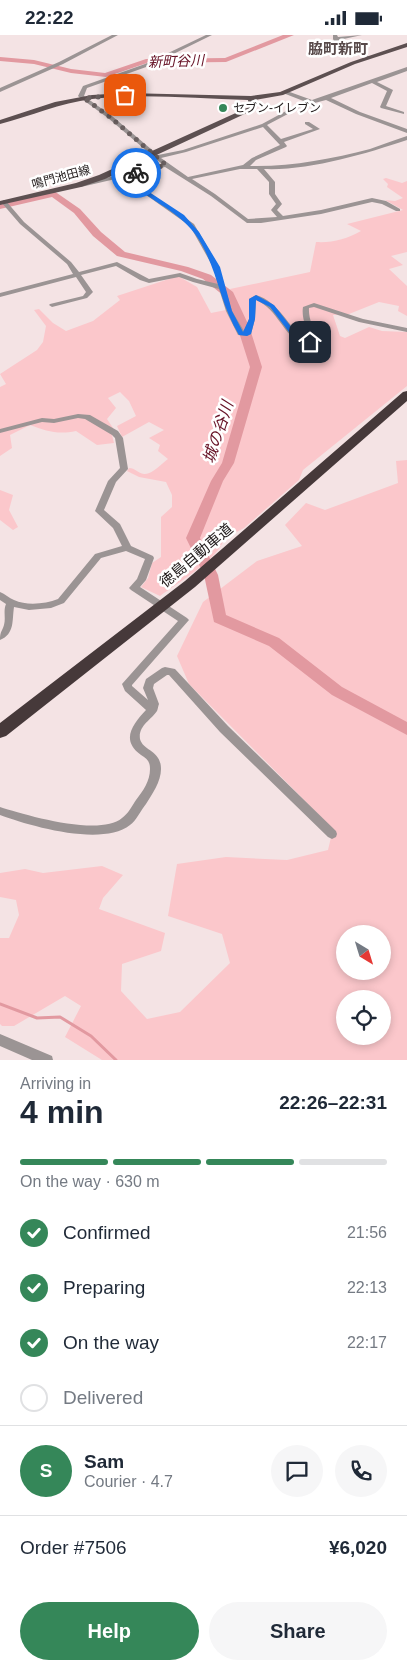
<!DOCTYPE html>
<html lang="en">
<head>
<meta charset="utf-8">
<style>
	body { margin:0; font-family:Helvetica,"Noto Sans JP",sans-serif; background:#f6f6f7; color:#1f2937; height:100vh; display:flex; flex-direction:column; font-size:19px; white-space:nowrap }
	* { box-sizing:border-box; margin:0 }
	p { font-size:16px; color:#747a83 }
	.icon { flex:none; width:28px; height:28px; fill:none; stroke:currentColor; stroke-width:2; stroke-linecap:round; stroke-linejoin:round }
	.map { position:relative; height:1025px; overflow:hidden }
	.panel { display:flex; flex-direction:column; background:#fff; flex:1 }
	.panel>* { flex:none }
	.needle { width:32px; rotate:142deg }
	.controls { position:absolute; left:336px; top:890px; display:grid; gap:10px }
	.controls a { display:grid; place-items:center; width:55px; height:55px; border-radius:50%; background:#fff; box-shadow:0 2px 8px #0003; font-size:25px }
	.pin { position:absolute; display:grid; place-items:center; width:42px; height:42px; color:#fff; margin:-21px; border-radius:10px; box-shadow:0 2px 8px #0006 }
	.courier { position:absolute; display:grid; place-items:center; width:50px; height:50px; margin:-25px; border:4px solid #1a73e8; border-radius:50%; background:#fff; color:#222; box-shadow:0 1px 6px #0007 }
	.headline em { font-style:normal; font-weight:700 }
	.headline div { display:flex; flex-direction:column-reverse }
	.headline { display:flex; align-items:center; justify-content:space-between; height:85px; padding:0 20px }
	h1 { font-size:32px; font-weight:700; line-height:38px }
	.bar { display:grid; grid-template-columns:repeat(4,1fr); gap:8px 5px; align-content:center; height:60px; padding:0 20px }
	.bar i { height:6px; border-radius:4px; background:#e0e1e3 }
	.bar .active { background:#358759 }
	.bar p { grid-column:span 4 }
	.line { display:flex; align-items:center; gap:12px; padding:0 20px; border-top:1px solid #e0e1e3 }
	.line div { flex:1 }
	.round { display:grid; place-items:center; flex:none; width:52px; height:52px; border-radius:26px; background:#f6f6f7 }
	ol { padding:0 20px; list-style:none }
	li { display:flex; align-items:center; gap:15px; height:55px }
	li p { margin-inline-start:auto }
	li .icon { padding:5px; border-radius:50%; background:#358759; color:#fff; stroke-width:4 }
	li:last-child { color:#747a83 }
	li i { width:28px; height:28px; border:2px solid #e0e1e3; border-radius:50% }
	.cta { display:flex; gap:10px; margin-top:auto; padding:10px 20px }
	.cta a { flex:1; height:58px; border-radius:30px; background:#358759; color:#fff; font-size:20px; font-weight:700; line-height:58px; text-align:center }
	.cta a+a { background:#f6f6f7; color:#1f2937 }
	.status { display:flex; justify-content:space-between; align-items:center; height:35px; padding:0 25px; background:#fff; direction:ltr }
	.status svg { height:14px; fill:currentColor }
	.map>svg:first-child { display:block }
	.green { fill:#fbc7cb; fill-rule:evenodd }
	.lines { fill:none; stroke-linecap:round; stroke-linejoin:round }
	.stream { stroke:#e299a0; stroke-width:3 }
	.river { fill:#e299a0; fill-rule:evenodd }
	.minor { fill:#9b9494; fill-rule:evenodd }
	.major { fill:#5d5051; fill-rule:evenodd }
	.highway { fill:#46393a; fill-rule:evenodd }
	.route { fill:#1a73e8 }
	.done { stroke:#6b6161; stroke-width:5; stroke-dasharray:0 9 }
	.poi-dot { fill:#358759; stroke:#fff; stroke-width:2 }
	.labels { text-anchor:middle; dominant-baseline:central; stroke-width:5; stroke-linejoin:round; paint-order:stroke }
	.far-poi-label { font-size:12px; fill:#211b1b; stroke:#fff; text-anchor:start }
	.far-street-label { font-size:12px; fill:#211b1b; stroke:#fff }
	.far-water-label { font-size:14px; font-style:italic; fill:#661125; stroke:#fff }
	.far-quarter-label { font-size:15px; font-weight:bold; fill:#584a4a; stroke:#fff }
	.street-label { font-size:15px; fill:#211b1b; stroke:#fff }
	.water-label { font-size:16px; font-style:italic; fill:#661125; stroke:#fff }
</style>
</head>
<body>
<div class="status"><b>22:22</b><svg viewBox="0 0 49 12"><path d="M0 12V9h3v3zM5 12V6h3v6zM10 12V3h3v9zM15 12V0h3v12zM26 1h20v11H26zM47 4h2v5h-2z"/></svg></div>
<div class="map">
<svg width="407" height="1025" viewBox="0 0 407 1025">
	<rect width="100%" height="100%" fill="#f4e3e4"/>
	<!-- green -->
	<path class="green" d="M 386,143 L 402,148 L 407,146 L 407,217 L 391,221 L 403,230 L 389,234 L 407,251 L 407,281 L 398,276 L 399,271 L 379,267 L 349,279 L 333,280 L 340,301 L 345,303 L 369,292 L 382,296 L 407,297 L 407,351 L 303,435 L 299,445 L 244,493 L 224,504 C 219,524 176,549 160,561 L 141,552 L 148,543 L 152,528 L 161,522 L 161,482 L 172,472 L 172,460 L 166,447 L 139,442 L 127,436 L 129,433 C 135,433 138,438 144,439 C 152,440 162,428 168,424 L 158,416 L 160,410 L 149,403 L 164,395 L 149,387 L 122,402 L 117,391 L 136,381 L 129,366 L 120,357 L 108,363 L 116,373 L 107,384 L 113,393 L 112,400 L 114,408 L 97,410 L 76,396 C 58,400 46,396 30,390 L 10,400 L 12,413 L 0,421 L 0,352 L 6,349 L 0,339 L 37,315 L 43,307 L 46,291 L 34,275 L 39,274 L 53,288 L 66,296 L 93,286 L 120,265 L 117,261 L 178,241 L 197,252 L 211,278 L 236,273 L 230,254 L 310,237 L 316,207 C 332,208 347,204 361,196 L 347,189 L 403,175 L 385,165 L 395,166 L 403,163 L 387,152 L 388,149 L 383,144 Z
		M 407,425 L 407,1025 L 102,1025 L 65,1002 L 81,971 L 65,961 L 14,991 L 2,991 L 0,989 L 0,903 L 9,903 L 19,880 L 16,865 L 0,862 L 0,838 L 25,834 L 43,838 L 102,831 L 123,840 L 103,863 L 99,874 L 165,898 L 161,916 L 122,929 L 121,956 L 147,984 L 180,977 L 230,928 L 222,899 L 168,881 L 177,829 L 226,822 L 287,825 L 328,815 L 333,794 L 189,649 L 177,621 L 203,567 L 257,526 L 302,511 L 285,490 L 306,468 L 325,475 L 398,448 L 396,426 ZM 345,899 L 382,899 L 382,936 L 345,936 ZM 345,964 L 382,964 L 382,1001 L 345,1001 Z
		M 0,455 L 13,460 L 9,475 L 18,492 L 13,495 L 0,485 Z"/>
	<g class="lines">
		<!-- stream -->
		<path class="stream" d="M 0,969 L 37,983 L 60,982 L 91,1001 L 116,1025"/>
		<!-- river -->
		<path class="river" d="M 283,0 L 294,0 L 226,27 L 147,28 L 106,42 L 71,38 L 34,29 L 0,26 L 0,22 L 34,25 L 71,34 L 105,38 L 146,24 L 225,23 Z
			M 54,156 L 80,174 L 101,197 L 125,217 L 188,232 L 211,240 L 233,257 L 249,291 L 262,332 L 234,428 L 223,446 L 200,503 L 218,540 L 226,580 L 279,603 L 342,652 L 407,687 L 407,700 L 332,660 L 269,611 L 214,587 L 204,540 L 186,503 L 211,446 L 222,428 L 250,332 L 237,291 L 224,261 L 203,244 L 181,236 L 117,221 L 93,201 L 74,178 L 52,162 L 0,174 L 0,168 Z"/>
		<!-- minor -->
		<path class="minor" d="M 112,0 L 118,0 L 63,29 L 0,57 L 0,53 L 59,27 Z
			M 206,0 L 212,0 L 149,31 L 87,53 L 84,61 L 112,81 L 158,120 L 183,115 L 262,89 L 299,69 L 306,67 L 283,58 L 283,56 L 287,56 L 312,65 L 407,32 L 407,36 L 377,47 L 393,55 L 386,71 L 404,77 L 404,79 L 381,73 L 380,72 L 387,56 L 372,48 L 331,63 L 360,77 L 407,94 L 407,98 L 356,79 L 326,65 L 303,71 L 267,90 L 281,104 L 313,94 L 305,89 L 305,87 L 309,87 L 320,94 L 284,107 L 287,111 L 286,112 L 256,125 L 250,131 C 290,132 331,124 370,114 C 382,110 394,105 407,101 L 407,105 C 365,119 308,136 264,134 L 275,147 L 275,159 L 282,169 L 277,175 L 283,181 L 321,175 L 372,163 L 386,166 L 400,174 L 400,176 L 396,176 L 382,169 L 372,167 L 321,179 L 261,188 L 247,188 L 211,161 L 165,132 L 130,140 L 143,153 L 194,189 L 219,232 L 232,276 L 244,296 L 249,284 L 249,264 L 256,260 C 279,267 288,291 305,306 L 307,305 C 308,294 301,284 303,272 L 314,268 L 363,284 L 407,293 L 407,297 L 359,287 L 314,272 L 309,273 C 308,286 317,297 313,309 L 304,310 C 283,301 278,274 256,265 L 255,284 L 251,299 L 247,301 L 238,300 L 226,276 L 219,254 L 193,247 L 179,242 L 149,248 L 140,245 L 116,231 L 81,240 L 93,257 L 87,263 L 52,272 L 49,270 L 50,269 L 83,261 L 86,257 L 76,242 L 0,262 L 0,258 L 73,239 L 67,229 L 20,189 L 1,167 L 4,165 L 6,166 L 24,187 L 71,227 L 79,237 L 117,227 L 149,244 L 180,238 L 197,244 L 218,249 L 213,232 L 190,191 L 139,155 L 124,142 L 81,152 L 78,150 L 162,129 L 108,83 L 79,62 L 78,61 L 83,51 L 145,29 ZM 263,92 L 280,110 L 252,123 L 243,130 L 188,142 L 161,123 L 186,117 ZM 240,134 L 257,134 L 269,147 L 269,159 L 276,169 L 271,175 L 277,182 L 248,184 L 215,159 L 192,144 Z
			M 333,0 L 337,0 L 338,2 L 362,0 L 339,5 L 370,22 L 366,23 L 335,8 L 333,4 Z
			M 78,379 L 90,380 L 118,396 L 123,403 L 128,434 L 116,447 L 104,475 L 120,489 L 131,511 L 153,521 L 154,523 L 146,545 L 140,552 L 187,583 L 189,585 L 132,650 L 132,651 L 148,665 L 143,653 L 146,644 L 162,633 L 165,632 L 175,634 L 228,691 L 336,796 L 337,799 L 336,802 L 332,804 L 328,802 L 220,697 L 169,640 L 167,640 L 154,649 L 153,653 L 159,669 C 158,671 158,674 157,676 C 151,685 138,691 140,704 C 143,716 161,715 161,734 C 161,747 152,759 146,769 C 141,775 136,786 130,790 C 102,812 30,791 0,780 L 0,772 C 25,780 100,802 122,783 C 128,779 132,771 136,765 C 143,756 150,746 150,734 C 150,726 147,724 141,720 C 120,705 133,689 146,675 L 125,656 L 122,649 L 178,586 L 131,555 L 129,553 L 137,544 L 145,524 L 126,516 L 101,523 L 64,568 L 51,573 L 29,575 L 14,572 C 12,585 15,599 0,605 C 0,596 2,597 4,590 C 6,583 3,576 6,569 L 0,565 L 0,557 C 5,559 9,563 14,565 C 27,571 45,569 58,564 L 95,519 L 122,511 L 113,493 L 95,476 L 108,446 L 120,433 L 115,403 L 112,400 L 85,384 L 78,383 L 54,388 L 42,387 L 0,398 L 0,394 L 42,383 L 54,384 Z
			M 0,999 L 52,1021 L 53,1025 L 32,1025 L 0,1011 Z"/>
		<!-- major -->
		<path class="major" d="M 407,8 L 407,12 L 355,29 L 283,60 L 255,65 L 255,73 L 251,76 L 105,144 L 81,152 L 0,170 L 0,166 L 76,148 L 99,140 L 249,72 L 248,65 C 196,64 143,58 92,64 C 60,68 31,81 0,89 L 0,85 L 55,67 L 92,60 L 125,58 L 251,61 L 280,57 L 351,27 Z"/>
		<!-- highway -->
		<path class="highway" d="M 407,356 L 407,366 L 195,552 L 6,701 L 0,703 L 0,688 L 185,546 L 403,357 Z"/>
	</g>
	<!-- route -->
	<path class="route" d="M 134,137 L 138,138 L 130,141 L 143,153 L 184,180 L 199,197 L 220,232 L 232,276 L 243,297 L 249,284 L 249,264 L 256,260 L 274,270 L 299,302 L 305,306 L 312,305 L 312,308 L 304,310 L 295,305 L 270,272 L 256,265 L 255,284 L 251,299 L 247,301 L 239,300 C 219,268 217,229 195,199 C 176,173 144,164 124,141 Z"/>
	<g class="lines">
		<!-- done -->
		<path class="done" d="M 125,60 L 84,63 L 110,82 L 166,130 L 136,138"/>
	</g>
	<!-- markers -->
	<circle class="poi-dot" cx="223" cy="73" r="5"/>
	<g class="labels">
		<!-- far-poi labels -->
		<g class="far-poi-label">
			<text x="233" y="73">セブン-イレブン</text>
		</g>
		<!-- far-street labels -->
		<g class="far-street-label">
			<text transform="translate(61 142) rotate(-15)">鳴門池田線</text>
		</g>
		<!-- far-water labels -->
		<g class="far-water-label">
			<text transform="translate(176 26) rotate(-2)">新町谷川</text>
		</g>
		<!-- far-quarter labels -->
		<g class="far-quarter-label">
			<text x="338" y="13">脇町新町</text>
		</g>
		<!-- street labels -->
		<g class="street-label">
			<text transform="translate(196 520) rotate(-40)">徳島自動車道</text>
		</g>
		<!-- water labels -->
		<g class="water-label">
			<text transform="translate(218 397) rotate(-72)">城の谷川</text>
		</g>
	</g>
</svg>
<div class="controls">
<a><svg class="needle" viewBox="-14 -14 28 28"><path d="M0-13l5 13h-10z" fill="#e53935"/><path d="M0 13l5-13h-10z" fill="#747a83"/></svg></a>
<a><svg class="icon" aria-label="locate" viewBox="0 0 24 24"><circle cx="12" cy="12" r="6"/><path d="M12 2v4M12 18v4M2 12h4M18 12h4"/></svg></a>
</div>
<div class="pin" style="left:125px;top:60px;background:#ea580c"><svg class="icon" aria-label="bag" viewBox="0 0 24 24"><path d="M5 8h14l-1 12H6zM9 8a3 3 0 0 1 6 0"/></svg></div>
<div class="pin" style="left:310px;top:307px;background:#1f2937"><svg class="icon" aria-label="home" viewBox="0 0 24 24"><path d="M3 11l9-7 9 7M6 9v11h12V9"/></svg></div>
<div class="courier" style="left:136px;top:138px"><svg class="icon" aria-label="bike" viewBox="0 0 24 24"><circle cx="6" cy="16" r="4"/><circle cx="18" cy="16" r="4"/><path d="M6 16l4-8h5l3 8M10 8l3 8H6M13 5h3"/></svg></div>
</div>
<section class="panel">
<div class="headline"><div><h1>4 min</h1><p>Arriving in</p></div><em>22:26–22:31</em></div>
<div class="bar"><i class="active"></i><i class="active"></i><i class="active"></i><i></i><p>On the way · 630 m</p></div>
<ol>
<li><svg class="icon" aria-label="check" viewBox="0 0 24 24"><path d="M5 12l5 5 9-10"/></svg>Confirmed<p>21:56</p></li>
<li><svg class="icon" aria-label="check" viewBox="0 0 24 24"><path d="M5 12l5 5 9-10"/></svg>Preparing<p>22:13</p></li>
<li><svg class="icon" aria-label="check" viewBox="0 0 24 24"><path d="M5 12l5 5 9-10"/></svg>On the way<p>22:17</p></li>
<li><i></i>Delivered</li>
</ol>
<div class="line" style="height:90px"><b class="round" style="background:#358759;color:#fff">S</b><div><b>Sam</b><p>Courier · 4.7</p></div><a class="round"><svg class="icon" aria-label="chat" viewBox="0 0 24 24"><path d="M4 5h16v11H9l-5 4z"/></svg></a><a class="round"><svg class="icon" aria-label="phone" viewBox="0 0 24 24"><path d="M5 4h4l2 5-3 2q2 4 5 5l2-3 5 2v4C11 20 4 13 5 4z"/></svg></a></div>
<div class="line" style="height:65px"><div>Order #7506</div><b>¥6,020</b></div>
<div class="cta"><a>Help</a><a>Share</a></div>
</section>
</body>
</html>
